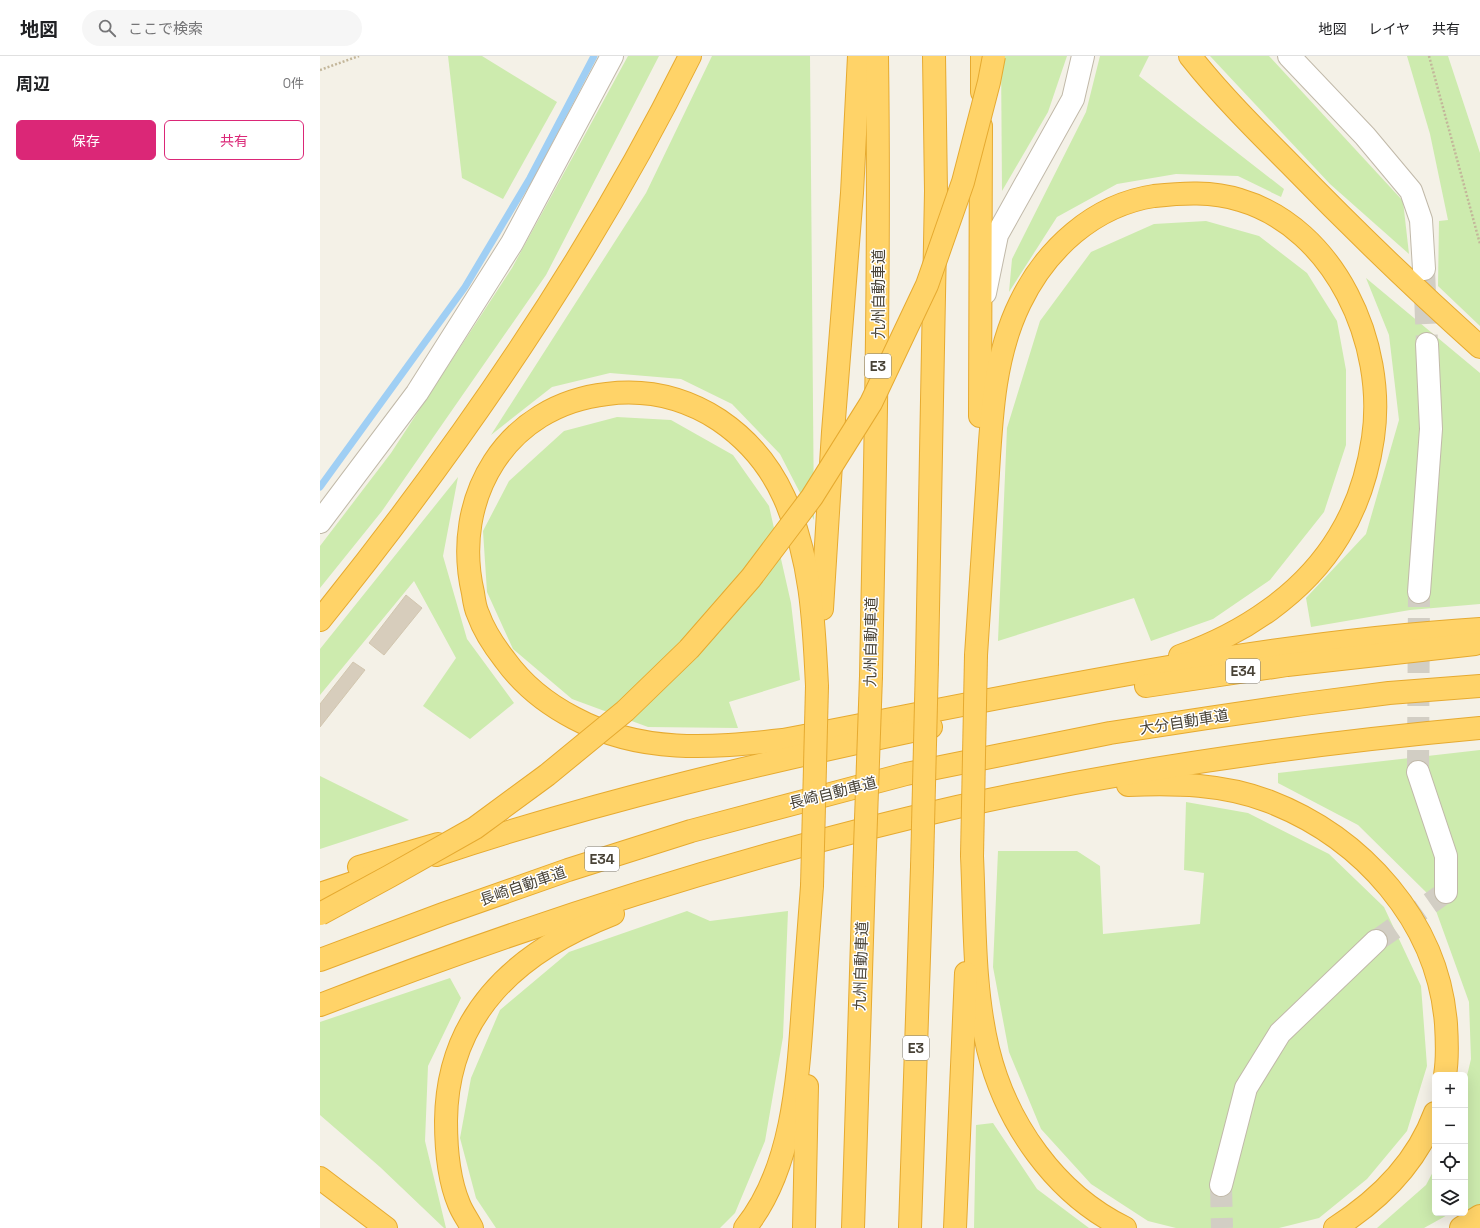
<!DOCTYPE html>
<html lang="ja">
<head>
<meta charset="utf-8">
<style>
  :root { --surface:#fff; --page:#f6f6f6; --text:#202124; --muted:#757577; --line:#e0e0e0; --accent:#db2777 }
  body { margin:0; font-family:"Space Grotesk","Noto Sans JP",sans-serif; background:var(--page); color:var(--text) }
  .controls { position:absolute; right:12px; bottom:12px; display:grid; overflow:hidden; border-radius:6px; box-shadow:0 4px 16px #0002 }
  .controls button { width:36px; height:36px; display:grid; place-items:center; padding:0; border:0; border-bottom:1px solid var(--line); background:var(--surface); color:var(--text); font:20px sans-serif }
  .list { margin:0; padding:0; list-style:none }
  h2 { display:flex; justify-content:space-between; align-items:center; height:52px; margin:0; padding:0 16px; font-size:17px }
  h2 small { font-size:13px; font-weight:400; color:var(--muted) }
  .actions { display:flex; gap:8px; padding:12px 16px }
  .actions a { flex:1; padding:9px 0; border:1px solid var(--accent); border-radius:6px; text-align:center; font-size:14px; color:var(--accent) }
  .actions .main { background:var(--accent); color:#fff }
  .icon { flex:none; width:22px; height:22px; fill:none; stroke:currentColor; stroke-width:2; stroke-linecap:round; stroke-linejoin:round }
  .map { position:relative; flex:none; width:1160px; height:1172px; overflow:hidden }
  header { display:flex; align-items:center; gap:24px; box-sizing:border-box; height:56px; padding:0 20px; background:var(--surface); border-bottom:1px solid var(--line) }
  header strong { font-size:19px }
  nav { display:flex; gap:22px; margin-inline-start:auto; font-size:14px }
  .search { width:280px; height:36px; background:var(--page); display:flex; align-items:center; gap:10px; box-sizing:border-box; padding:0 14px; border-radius:22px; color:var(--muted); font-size:15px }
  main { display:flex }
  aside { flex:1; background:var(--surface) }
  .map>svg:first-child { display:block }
</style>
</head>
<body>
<header>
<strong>地図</strong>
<div class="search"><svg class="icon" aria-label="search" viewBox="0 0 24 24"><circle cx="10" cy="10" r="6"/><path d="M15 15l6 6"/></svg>ここで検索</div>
<nav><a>地図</a><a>レイヤ</a><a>共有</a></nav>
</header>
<main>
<aside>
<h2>周辺<small>0件</small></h2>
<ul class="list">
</ul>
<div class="actions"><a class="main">保存</a><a>共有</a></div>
</aside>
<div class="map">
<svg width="1160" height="1172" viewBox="0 0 1160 1172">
  <rect width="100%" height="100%" fill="#f4f1e7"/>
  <g fill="#cdebae">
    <path d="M128,0H162L237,46L183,143L142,122Z"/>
    <path d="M308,0H339L226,219L62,455L0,532V490L71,397L192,212Z"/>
    <path d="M392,0H490L494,464L460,398L412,348L361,323L290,317L232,331L171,379L326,137Z"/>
    <path d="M681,0H747L728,56L682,135Z"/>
    <path d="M780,0H829L819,20L964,133L961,141L918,120L856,118L797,128L737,161L689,236L692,203L766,56Z"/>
    <path d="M890,0H949L1083,145L1089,198L1010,128Z"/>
    <path d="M1087,0H1128L1160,97V270L1118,230L1119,165L1128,164L1110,78Z"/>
    <path d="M886,165L939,180L987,217L1017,265L1026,314V389L1004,456L950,524L893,563L831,585L814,542L678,585L687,372L720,265L771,196L834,168Z"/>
    <path d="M1046,222L1160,317V548L1090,554L991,571L986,542L1046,478L1079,364L1069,279Z"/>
    <path d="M297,361L351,364L413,399L449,450L471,547L480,624L409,646L418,672L328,671L252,643L193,593L167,536L163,475L189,425L244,375Z"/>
    <path d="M138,421L123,500L147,583L194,647L150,683L103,650L136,602L94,525L0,639V593Z"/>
    <path d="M1160,694V1172H1141V1157H1145V1028L1151,1003L1149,946L1111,841L1038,769L958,727V717Z"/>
    <path d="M0,720L89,764L0,793Z"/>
    <path d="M866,746L928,757L1009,798L1064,851L1101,930L1107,1010L1087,1075L1047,1123L999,1162L959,1172H856L828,1165L771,1128L721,1073L689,996L673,911L678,795H757L780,810L783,878L880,868L884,817L864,814Z"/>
    <path d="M367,855L390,865L468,855L463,981L445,1085L415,1157L400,1172H176L156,1142L140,1082L151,1022L180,954L249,896Z"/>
    <path d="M130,922L141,942L108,1010L105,1085L126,1172H124L60,1111L0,1059V966Z"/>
    <path d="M673,1067L717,1133L769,1172H654L656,1069Z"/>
    <path d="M1115,1112V1157H1131L1104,1172H1057L1106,1129Z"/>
  </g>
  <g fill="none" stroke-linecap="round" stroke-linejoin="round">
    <path stroke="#a0cff4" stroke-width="7" d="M0,431L145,231L210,122L274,0"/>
  </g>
  <g fill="#d7cdbc" stroke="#d2c6af">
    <path d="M86,539L102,552L64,599L49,587Z"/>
    <path d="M33,606L45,614L0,671V648Z"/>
  </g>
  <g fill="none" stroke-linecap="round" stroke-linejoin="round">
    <g stroke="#d2cec4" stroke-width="22" stroke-dasharray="22 11" stroke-linecap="butt">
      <path d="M1104,213L1107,288"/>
      <path d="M1098,716L1099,536"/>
      <path d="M1056,885L1126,836"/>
      <path d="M901,1129L902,1172"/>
    </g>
    <defs>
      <g id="minor">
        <path d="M969,0L1045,80L1091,135L1101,164L1104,213"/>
        <path d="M665,237L677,179L753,43L763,0"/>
        <path d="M0,466L97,337L192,187L292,0"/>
        <path d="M1099,536L1111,373L1107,288"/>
        <path d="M1098,716L1126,800V836"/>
        <path d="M901,1129L926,1032L960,977L1056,885"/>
      </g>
      <g id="highway">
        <path d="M870,0C900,38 935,73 969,107C1031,171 1094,232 1160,291"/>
        <path d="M662,36V0"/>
        <path d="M660,360L661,70"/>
        <path d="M502,553L513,376L532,137L539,0"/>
        <path d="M0,564C141,389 270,202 370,0"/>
        <path d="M656,599C660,544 663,488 667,433C671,371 672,304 700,247C726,193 774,149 834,140C862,137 892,135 920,144C1015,172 1067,288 1053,382C1048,416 1037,451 1019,480C984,538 923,578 860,600"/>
        <path d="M607,606L616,135L614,0"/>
        <path d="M551,620C555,413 560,207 557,0"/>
        <path d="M497,630C494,565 491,501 464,441C450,410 427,383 399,364C365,342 327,333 287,338C186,349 131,442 153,537C154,544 155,552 158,558C164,575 174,590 185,604C203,629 227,648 254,662C321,698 390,692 463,684C694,640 925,588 1160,573"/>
        <path d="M826,630L967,609L1155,588"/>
        <path d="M808,729C856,727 903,728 948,745C1042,781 1118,865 1126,968C1127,984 1128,1002 1125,1019"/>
        <path d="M116,799C278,745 445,706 611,671"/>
        <path d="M652,800C655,864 653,930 668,993C686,1067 735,1138 805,1172"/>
        <path d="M39,811L118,788"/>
        <path d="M0,838L63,817"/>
        <path d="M0,904L123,858L248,814L371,775L586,718L790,677L888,662L984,648L1069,637L1160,630"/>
        <path d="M0,949C207,869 420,800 637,751C809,713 984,688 1160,672"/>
        <path d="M0,1122L66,1172"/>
        <path d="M152,1172C148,1164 142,1156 139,1148C128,1122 126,1092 126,1065C127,957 198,895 293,858"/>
        <path d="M425,1172C473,1113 478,1022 483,949C486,909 489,870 492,830"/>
        <path d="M484,1172L487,1030"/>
        <path d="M533,1172L544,820"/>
        <path d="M590,1172L602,811"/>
        <path d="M635,1172L646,917"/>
        <path d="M1015,1172C1059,1144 1097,1106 1115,1057"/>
        <path d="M1141,1172L1160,1160"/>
      </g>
    </defs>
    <use href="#minor" stroke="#c1b9a9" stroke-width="24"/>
    <use href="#highway" stroke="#e6aa30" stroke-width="24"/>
    <g stroke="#c3b69a" stroke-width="2.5" stroke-dasharray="2 2" stroke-linecap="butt">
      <path d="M1109,0L1160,188"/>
      <path d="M0,14L39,0"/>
    </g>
    <use href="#minor" stroke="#fff" stroke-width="22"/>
    <use href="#highway" stroke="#ffd368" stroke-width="22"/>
    <defs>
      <g id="highway-bridge">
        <path d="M652,800L656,599"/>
        <path d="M602,811L607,606"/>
        <path d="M544,820L551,620"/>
        <path d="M492,830L497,630"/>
        <path d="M0,858L70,820L155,772L227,719L305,655L369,593L431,522L492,441L551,347L607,229L643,126L669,26L674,0"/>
      </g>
    </defs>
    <use href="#highway-bridge" stroke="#e6aa30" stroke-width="24" stroke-linecap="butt"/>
    <use href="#highway-bridge" stroke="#ffd368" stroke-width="22"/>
  </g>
  <g text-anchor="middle" stroke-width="3" stroke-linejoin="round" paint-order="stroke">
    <g fill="#fff" stroke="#7f7b72" stroke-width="1">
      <rect x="545" y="298" width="26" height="24" rx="3"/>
      <rect x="906" y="603" width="34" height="24" rx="3"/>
      <rect x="265" y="791" width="34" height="24" rx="3"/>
      <rect x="583" y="980" width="26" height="24" rx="3"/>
    </g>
    <g font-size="14" font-weight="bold" fill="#484236">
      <text x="558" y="315">E3</text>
      <text x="923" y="620">E34</text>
      <text x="282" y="808">E34</text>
      <text x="596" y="997">E3</text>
    </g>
    <g font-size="15" fill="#484236" stroke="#fff">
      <text transform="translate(559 238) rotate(-90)" y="5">九州自動車道</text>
      <text transform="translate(551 586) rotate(-89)" y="5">九州自動車道</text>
      <text transform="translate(864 666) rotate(-9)" y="5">大分自動車道</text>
      <text transform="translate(513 737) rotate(-14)" y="5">長崎自動車道</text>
      <text transform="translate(203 830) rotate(-19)" y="5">長崎自動車道</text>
      <text transform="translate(541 910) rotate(-88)" y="5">九州自動車道</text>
    </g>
  </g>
</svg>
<div class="controls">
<button>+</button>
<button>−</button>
<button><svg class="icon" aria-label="locate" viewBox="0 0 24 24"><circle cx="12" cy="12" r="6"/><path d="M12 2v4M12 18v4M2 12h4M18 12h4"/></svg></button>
<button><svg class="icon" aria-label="layers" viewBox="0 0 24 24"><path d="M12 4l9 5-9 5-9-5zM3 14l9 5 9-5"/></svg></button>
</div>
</div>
</main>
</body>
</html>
